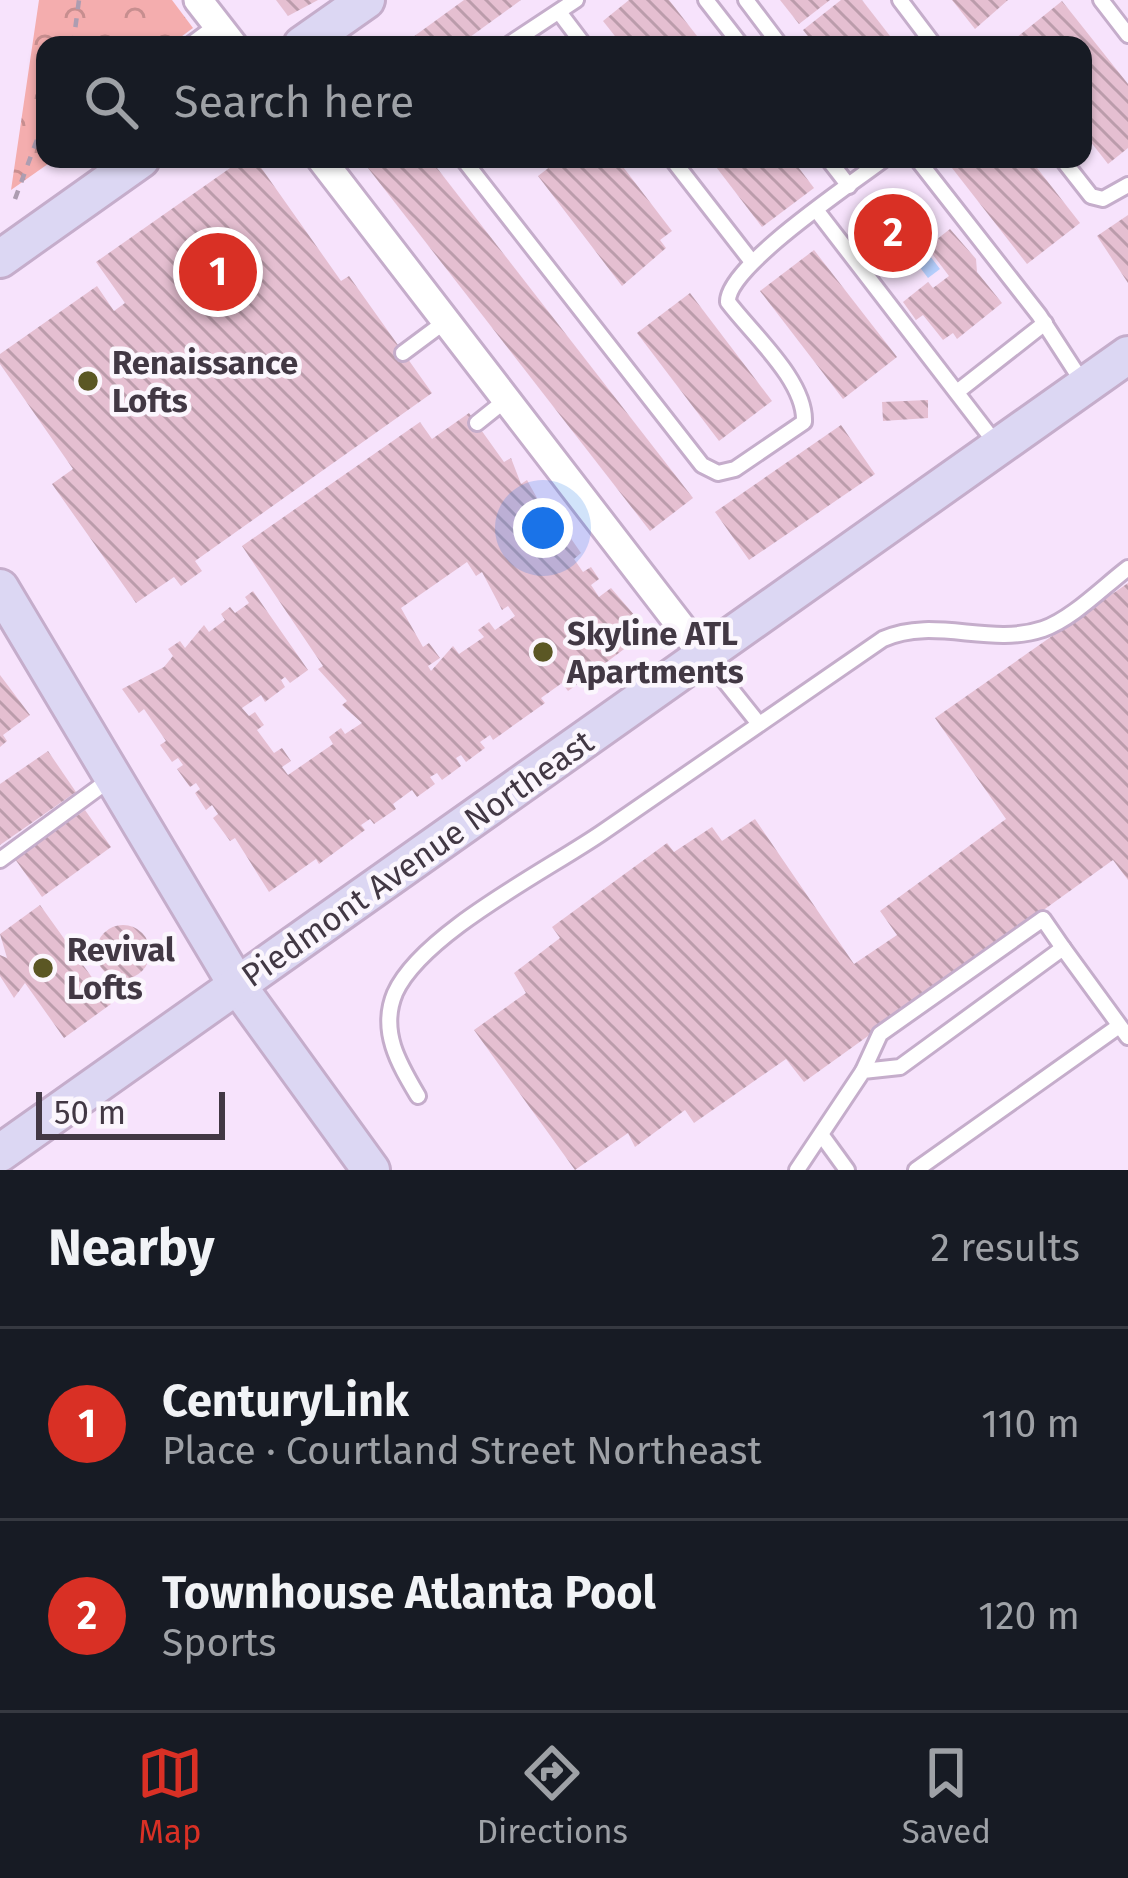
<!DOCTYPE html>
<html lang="en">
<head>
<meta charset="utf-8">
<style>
  :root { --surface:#171b24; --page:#20242c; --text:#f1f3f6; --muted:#9ea1a6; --line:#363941; --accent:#d93025 }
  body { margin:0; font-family:"Fira Sans",sans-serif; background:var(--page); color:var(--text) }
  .scale { position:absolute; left:36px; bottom:30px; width:189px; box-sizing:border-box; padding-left:12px; border:6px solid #423844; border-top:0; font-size:33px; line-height:42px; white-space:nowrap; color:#423844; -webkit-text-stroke:9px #fbf6fd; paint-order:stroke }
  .you { position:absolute; left:543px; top:528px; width:42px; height:42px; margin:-30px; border:9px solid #fff; border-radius:50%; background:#1a73e8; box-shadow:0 0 0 18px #1a73e833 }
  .badge { display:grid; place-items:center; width:78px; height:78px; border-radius:50%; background:var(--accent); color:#fff; font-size:39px; font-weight:700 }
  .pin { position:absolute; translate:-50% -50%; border:6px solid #fff; box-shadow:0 3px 12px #0006 }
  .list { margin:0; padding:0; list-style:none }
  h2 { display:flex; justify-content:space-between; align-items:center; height:156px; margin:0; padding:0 48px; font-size:51px }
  h2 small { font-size:39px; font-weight:400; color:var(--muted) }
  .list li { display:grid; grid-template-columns:78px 1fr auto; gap:36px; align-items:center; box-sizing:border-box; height:192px; padding:0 48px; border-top:3px solid var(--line) }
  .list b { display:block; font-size:45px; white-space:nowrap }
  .list p { margin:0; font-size:39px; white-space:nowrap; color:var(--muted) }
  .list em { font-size:39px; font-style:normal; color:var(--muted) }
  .icon { flex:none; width:66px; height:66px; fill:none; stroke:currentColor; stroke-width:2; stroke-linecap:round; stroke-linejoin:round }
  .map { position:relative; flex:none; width:1128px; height:1170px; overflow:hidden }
  .search { position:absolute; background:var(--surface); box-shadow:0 3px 9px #0004; left:36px; right:36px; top:36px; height:132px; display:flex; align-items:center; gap:30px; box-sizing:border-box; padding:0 42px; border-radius:24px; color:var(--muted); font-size:45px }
  .sheet { height:540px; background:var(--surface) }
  nav { display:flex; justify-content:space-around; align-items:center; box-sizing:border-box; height:168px; border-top:3px solid var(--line); background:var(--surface); font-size:33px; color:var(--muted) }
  nav a { display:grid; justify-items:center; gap:6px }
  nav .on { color:var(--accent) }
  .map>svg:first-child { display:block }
</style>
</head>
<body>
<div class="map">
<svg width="1128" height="1170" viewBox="0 0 1128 1170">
  <defs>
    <pattern id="park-crowns" width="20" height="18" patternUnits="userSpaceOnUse" patternTransform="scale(3)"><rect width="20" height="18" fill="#f4adae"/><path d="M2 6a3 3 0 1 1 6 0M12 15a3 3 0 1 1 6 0" fill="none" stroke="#c78e8f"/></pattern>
    <pattern id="water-ripples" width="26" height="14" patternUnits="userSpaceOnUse" patternTransform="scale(3)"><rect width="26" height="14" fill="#b6d0fe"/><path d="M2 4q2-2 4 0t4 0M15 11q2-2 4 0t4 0" fill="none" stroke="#9eb3db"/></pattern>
    <pattern id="building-back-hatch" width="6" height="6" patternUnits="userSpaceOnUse" patternTransform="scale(3)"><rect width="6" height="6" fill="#e5bfd1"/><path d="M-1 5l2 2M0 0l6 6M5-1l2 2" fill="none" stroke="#bb9cab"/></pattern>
  </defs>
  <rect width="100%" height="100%" fill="#f7e3fc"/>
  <path fill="url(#park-crowns)" d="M39,0H172L193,28L170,45H45V159H55L11,190Z"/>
  <path fill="url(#water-ripples)" d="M880,192L888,202L894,199L914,205L911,231L940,269L928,278L899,240L888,243L874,236L875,211L867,201Z"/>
  <g fill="url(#building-back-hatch)" fill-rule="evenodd">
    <path d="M276,0H318L288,16Z"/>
    <path d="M464,0H521L459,45H402Z"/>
    <path d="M629,0H669L704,45H622L603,21Z"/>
    <path d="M780,0H830L799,24Z"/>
    <path d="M841,0H862L897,45H815L803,30Z"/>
    <path d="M952,0H1008L975,29Z"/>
    <path d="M1062,1L1128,84V148L1108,164L1083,132V45L1011,42Z"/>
    <path d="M243,159H255L341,281L349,276L432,393L195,561L202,571L181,586L174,577L136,603L52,484L73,469L0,364V354L97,286L114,311L125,303L96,262Z"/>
    <path d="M361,159H430L693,498L650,531Z"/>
    <path d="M560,159H617L672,231L660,240L666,248L622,286L538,176Z"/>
    <path d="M710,159H792L814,188L762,227Z"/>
    <path d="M945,159H1030L1080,223L1027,264Z"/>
    <path d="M1128,215V283L1097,236Z"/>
    <path d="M950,229L976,259L977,272L1002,303L957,339L953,333L943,340L923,315L916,320L903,302L928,282L933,288L949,276L927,247Z"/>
    <path d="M814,250L897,357L843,399L760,291Z"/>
    <path d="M690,293L772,401L719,441L637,333Z"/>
    <path d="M928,400V418L883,421L882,402Z"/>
    <path d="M469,413L504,462L511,458L521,484L527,480L556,532L563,527L581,553L574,559L583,572L591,567L599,579L591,585L599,597L611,588L648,631L591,674L587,668L582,671L586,678L568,691L562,683L541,698L545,703L493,740L490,735L480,742L485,748L466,762L461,755L456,758L461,766L442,780L437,773L430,777L435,784L417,797L412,790L393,804L396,809L374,824L370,819L361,825L365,830L319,864L316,859L269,892L235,838L230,841L213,818L218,814L212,805L206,810L195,793L200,789L196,783L190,787L177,769L183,765L178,758L172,762L160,745L166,741L144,709L139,713L122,689L164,667L173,656L168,649L180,641L185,648L204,625L209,632L225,620L221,614L230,607L235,613L249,603L245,597L253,591L308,670L290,683L285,677L281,680L285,687L265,702L261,695L242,708L249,716L255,712L264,725L257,730L274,753L282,748L291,761L282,767L288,775L333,744L329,737L341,728L345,734L362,723L342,705L347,701L318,669L323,666L242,546L420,422L432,439ZM467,562L476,576L482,572L502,610L508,606L515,616L495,630L489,622L478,630L484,637L459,654L453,646L431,671L428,666L440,658L429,643L423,647L401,608Z"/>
    <path d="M841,425L875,474L749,560L715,512Z"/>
    <path d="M1128,583V880L1113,860L804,1082L786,1059L694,1123L685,1110L635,1147L628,1133L575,1170L474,1030L526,993L514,973L560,938L552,927L667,843L674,852L712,827L722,841L755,819L854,964L897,935L880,911L1006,819L935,718Z"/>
    <path d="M0,675L30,715L3,735L7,741L0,747Z"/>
    <path d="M48,751L76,792L0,845V784Z"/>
    <path d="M85,810L111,847L42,897L15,859Z"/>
    <path d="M40,905L111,1004L64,1038L25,983L14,998L0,976V955L7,958L0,934Z"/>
    <circle cx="123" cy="952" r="27"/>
  </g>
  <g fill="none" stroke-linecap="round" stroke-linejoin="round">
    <defs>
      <g id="service">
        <path d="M706,0L741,45"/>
        <path d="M746,0L780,45"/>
        <path d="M900,0L934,45"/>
        <path d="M1101,0L1128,35"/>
        <path d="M559,12L584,45"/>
        <path d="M190,45L217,25"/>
        <path d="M508,45L576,0"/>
        <path d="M463,159L702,465L718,473L735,469L804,422C806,381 752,334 728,302C726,267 853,183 884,159"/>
        <path d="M672,159L752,262"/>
        <path d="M828,159L849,186"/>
        <path d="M917,159L1039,315L1085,386"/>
        <path d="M1062,159L1091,196L1103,199L1128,185"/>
        <path d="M817,211L997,445"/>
        <path d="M403,353L446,321"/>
        <path d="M957,392L1045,323"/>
        <path d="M477,423L507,399"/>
        <path d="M707,659L759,724"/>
        <path d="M0,860L109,780"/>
        <path d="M863,1071L880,1034L1043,919L1063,948"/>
        <path d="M418,1096C399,1064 379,1031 395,993C422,933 548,870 603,832C697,768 790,703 883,639C935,616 989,647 1043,629C1072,619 1103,587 1128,568"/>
        <path d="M823,1137L847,1170"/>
        <path d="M797,1170L863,1071L900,1067L1063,948L1128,1037"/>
        <path d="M916,1170L1119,1026"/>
      </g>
      <g id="minor">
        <path d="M198,0L233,45"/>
        <path d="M321,159L703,655"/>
      </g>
      <g id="secondary">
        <path d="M302,45L366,0"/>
        <path d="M0,259L141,159"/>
        <path d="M0,588L237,985L371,1170"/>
        <path d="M0,1153L1128,355"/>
      </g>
    </defs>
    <use href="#service" stroke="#c5adcb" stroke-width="20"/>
    <use href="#minor" stroke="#c5adcb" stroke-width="33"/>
    <use href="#secondary" stroke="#c5adcb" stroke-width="42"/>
    <g stroke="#ad9db1" stroke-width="4.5" stroke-dasharray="9 9" stroke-linecap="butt">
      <path d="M73,45L79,0"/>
      <path d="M15,199L45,118"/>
    </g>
    <use href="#service" stroke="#fff" stroke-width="14"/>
    <use href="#minor" stroke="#fff" stroke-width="27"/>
    <use href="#secondary" stroke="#dcd7f3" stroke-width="36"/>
  </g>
  <g fill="#5b5724" stroke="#fbf6fd" stroke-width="4.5">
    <circle cx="88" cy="381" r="12"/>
    <circle cx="543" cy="652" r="12"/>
    <circle cx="43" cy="968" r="12"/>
  </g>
  <g text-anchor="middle" stroke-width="9" stroke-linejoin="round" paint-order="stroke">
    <g font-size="33" font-weight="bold" fill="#423844" stroke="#fbf6fd" text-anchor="start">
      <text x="112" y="374">Renaissance<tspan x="112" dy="38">Lofts</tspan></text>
      <text x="567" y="645">Skyline ATL<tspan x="567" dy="38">Apartments</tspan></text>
      <text x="67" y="961">Revival<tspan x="67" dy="38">Lofts</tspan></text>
    </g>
    <g font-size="33" fill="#423844" stroke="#fbf6fd">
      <text transform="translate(417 858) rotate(-35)" y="12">Piedmont Avenue Northeast</text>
    </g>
  </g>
</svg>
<div class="scale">50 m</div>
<div class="you"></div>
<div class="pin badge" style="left:218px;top:272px">1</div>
<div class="pin badge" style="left:893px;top:233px">2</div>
<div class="search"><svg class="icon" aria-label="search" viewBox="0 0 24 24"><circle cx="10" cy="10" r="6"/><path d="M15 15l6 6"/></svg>Search here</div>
</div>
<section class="sheet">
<h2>Nearby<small>2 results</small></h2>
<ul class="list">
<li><span class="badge">1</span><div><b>CenturyLink</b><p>Place · Courtland Street Northeast</p></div><em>110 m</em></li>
<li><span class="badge">2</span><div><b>Townhouse Atlanta Pool</b><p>Sports</p></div><em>120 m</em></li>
</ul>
</section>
<nav>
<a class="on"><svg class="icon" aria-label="map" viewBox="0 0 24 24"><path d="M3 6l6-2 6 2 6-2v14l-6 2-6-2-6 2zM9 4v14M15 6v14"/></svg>Map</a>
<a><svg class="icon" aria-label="directions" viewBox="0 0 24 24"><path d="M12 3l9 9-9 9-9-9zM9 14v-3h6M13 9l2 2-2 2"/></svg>Directions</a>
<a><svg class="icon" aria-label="saved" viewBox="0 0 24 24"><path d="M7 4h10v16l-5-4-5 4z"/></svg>Saved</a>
</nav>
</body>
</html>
